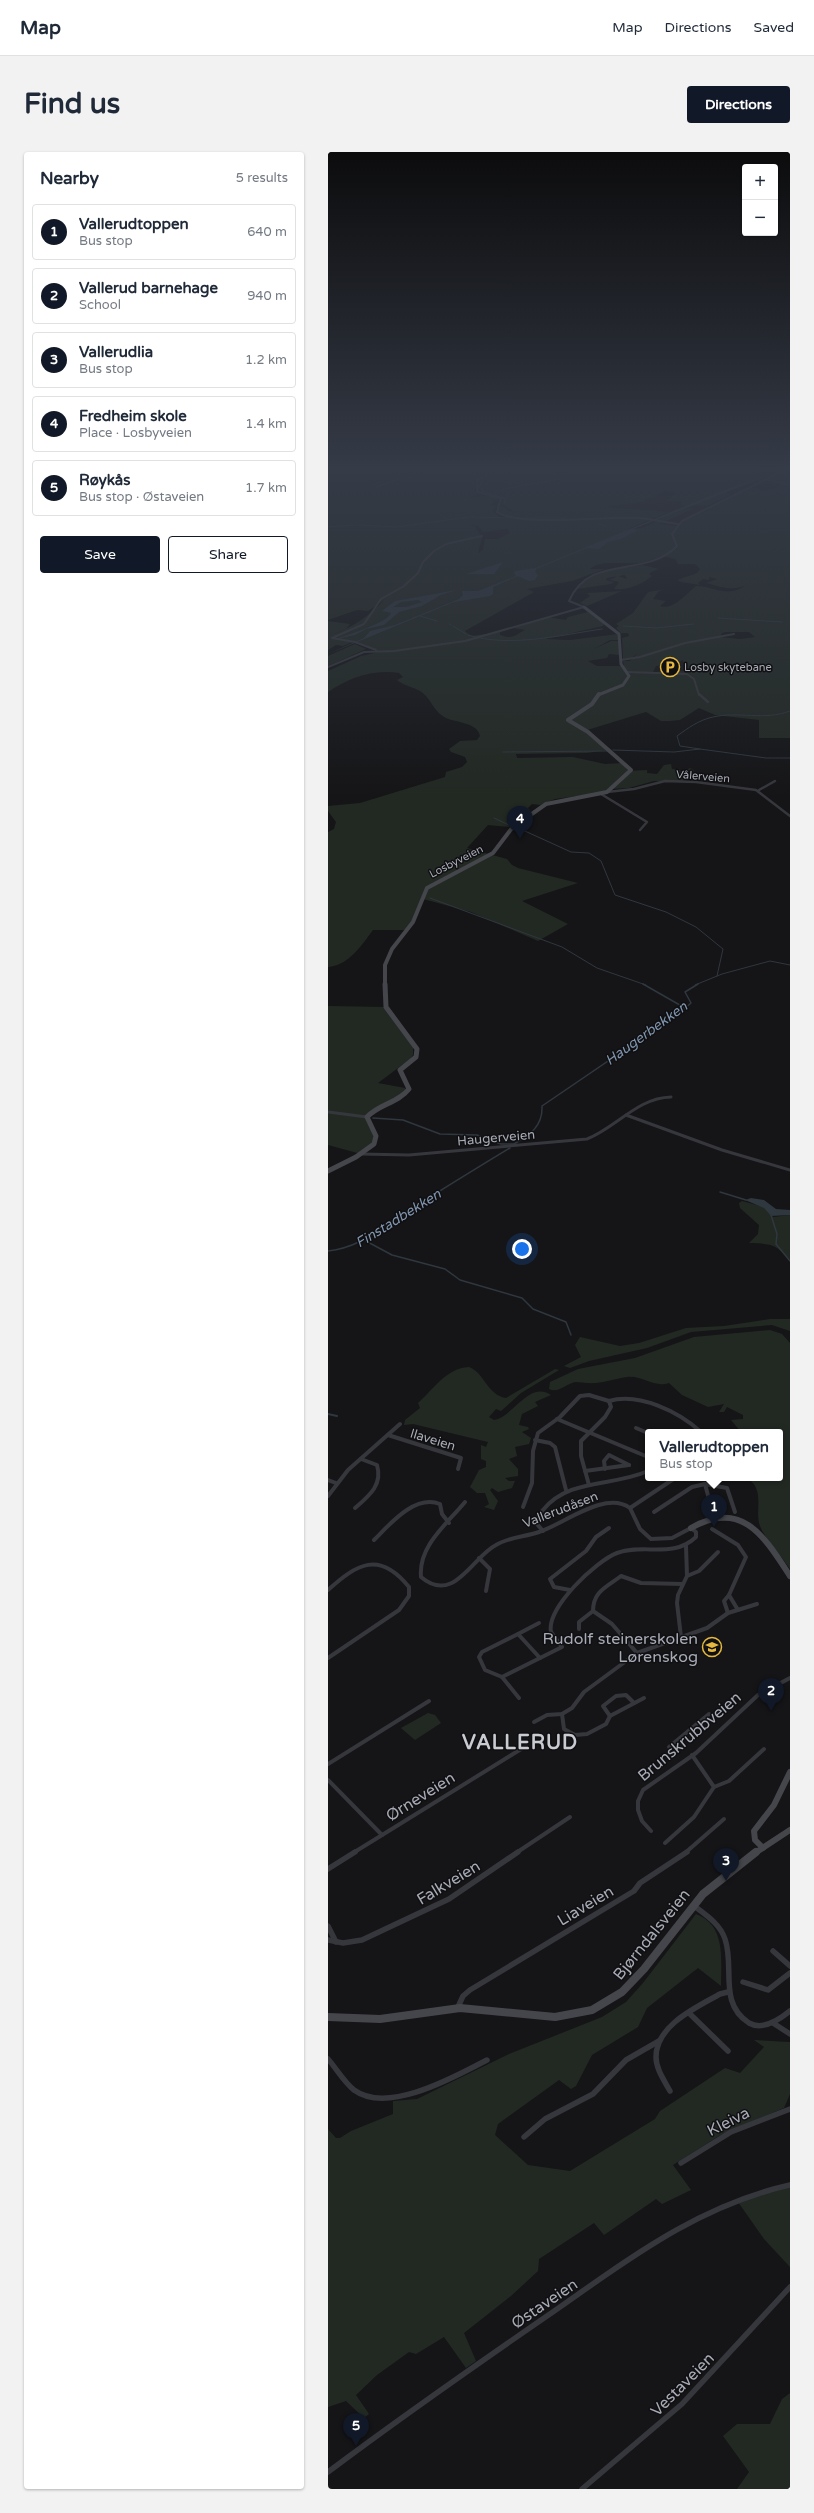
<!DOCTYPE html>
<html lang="en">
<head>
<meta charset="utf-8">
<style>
  :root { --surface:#fff; --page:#f2f2f3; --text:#1f2937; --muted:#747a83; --line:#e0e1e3; --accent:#111827 }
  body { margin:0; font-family:"Varela Round",sans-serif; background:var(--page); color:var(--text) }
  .controls { position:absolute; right:12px; top:12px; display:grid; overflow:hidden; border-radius:4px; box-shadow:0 1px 3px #0004 }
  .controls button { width:36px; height:36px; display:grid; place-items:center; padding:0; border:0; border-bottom:1px solid var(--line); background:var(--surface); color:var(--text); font:20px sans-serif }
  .you { position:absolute; left:194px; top:1097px; width:14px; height:14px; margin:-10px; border:3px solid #fff; border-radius:50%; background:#1a73e8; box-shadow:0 0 0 6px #1a73e833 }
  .badge { display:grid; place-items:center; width:26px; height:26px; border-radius:50%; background:var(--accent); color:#fff; font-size:13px; font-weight:700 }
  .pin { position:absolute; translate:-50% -33px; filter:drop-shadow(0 1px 2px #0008) }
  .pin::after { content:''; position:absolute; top:21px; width:14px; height:12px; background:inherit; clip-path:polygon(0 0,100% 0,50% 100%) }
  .popup { position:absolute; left:317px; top:1277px; width:138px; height:52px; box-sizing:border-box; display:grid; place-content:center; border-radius:4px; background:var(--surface); filter:drop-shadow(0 1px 3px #0005); font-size:13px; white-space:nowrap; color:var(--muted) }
  .popup b { font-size:15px; color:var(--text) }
  .popup::after { content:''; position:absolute; left:50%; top:100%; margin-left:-8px; border:8px solid transparent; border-top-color:var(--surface) }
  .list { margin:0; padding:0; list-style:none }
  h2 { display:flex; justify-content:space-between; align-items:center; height:52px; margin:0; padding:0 16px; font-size:17px }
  h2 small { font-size:13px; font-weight:400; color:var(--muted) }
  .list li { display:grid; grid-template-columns:26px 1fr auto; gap:12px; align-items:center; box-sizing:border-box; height:56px; margin:0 8px 8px; padding:0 8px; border:1px solid var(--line); border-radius:4px }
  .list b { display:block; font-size:15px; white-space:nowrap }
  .list p { margin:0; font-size:13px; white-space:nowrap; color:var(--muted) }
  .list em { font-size:13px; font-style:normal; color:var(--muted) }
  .actions { display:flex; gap:8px; padding:12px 16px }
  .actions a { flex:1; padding:9px 0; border:1px solid var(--accent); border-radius:4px; text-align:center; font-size:14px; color:var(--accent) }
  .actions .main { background:var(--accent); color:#fff }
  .map { position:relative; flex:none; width:462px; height:2337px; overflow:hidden; border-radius:4px }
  header { display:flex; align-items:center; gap:24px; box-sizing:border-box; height:56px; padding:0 20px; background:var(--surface); border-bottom:1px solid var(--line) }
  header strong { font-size:19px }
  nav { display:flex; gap:22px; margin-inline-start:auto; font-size:14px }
  .intro { display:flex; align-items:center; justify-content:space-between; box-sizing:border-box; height:96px; padding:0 24px }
  h1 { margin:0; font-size:28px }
  .button { padding:10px 18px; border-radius:4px; background:var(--accent); color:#fff; font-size:14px; font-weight:700 }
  main { display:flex; gap:24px; padding:0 24px }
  aside { flex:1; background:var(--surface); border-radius:4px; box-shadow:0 1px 3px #0004 }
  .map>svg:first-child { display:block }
</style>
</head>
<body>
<header>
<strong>Map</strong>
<nav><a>Map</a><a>Directions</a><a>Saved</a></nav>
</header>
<div class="intro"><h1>Find us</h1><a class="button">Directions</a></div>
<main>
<aside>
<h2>Nearby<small>5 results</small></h2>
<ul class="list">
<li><span class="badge">1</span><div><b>Vallerudtoppen</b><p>Bus stop</p></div><em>640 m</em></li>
<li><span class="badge">2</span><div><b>Vallerud barnehage</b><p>School</p></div><em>940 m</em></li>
<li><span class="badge">3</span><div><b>Vallerudlia</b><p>Bus stop</p></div><em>1.2 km</em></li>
<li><span class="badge">4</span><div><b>Fredheim skole</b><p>Place · Losbyveien</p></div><em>1.4 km</em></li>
<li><span class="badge">5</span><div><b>Røykås</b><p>Bus stop · Østaveien</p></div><em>1.7 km</em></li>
</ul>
<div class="actions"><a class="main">Save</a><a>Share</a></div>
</aside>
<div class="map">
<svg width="462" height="2337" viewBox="0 0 462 2337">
  <rect width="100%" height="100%" fill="#151517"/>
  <g fill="#222923" fill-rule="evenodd">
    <path d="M0,318H161L159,322L147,329V340L150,343L138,346L164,344L170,346L172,350L165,347V351L162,353L169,354L164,359L172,365L170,366L242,367L197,366L173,362L171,359L176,354L180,359L192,360L185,359L174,352L175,347L173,345L150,340V328L164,321L165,318H442L433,319L447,320L358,354L353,353V349H338L349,341L336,339L330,342L331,344L317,347V349L313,350L277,355L341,360L302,376C324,381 342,351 365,357L331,372L350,374L365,363L370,365L367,363L384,357L380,356L424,335L435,338L449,336L452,332L440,328L462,318V586H431V568L387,563L371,556L352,568L342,569H333L318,560L256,579L279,598L259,601L188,602L189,606L245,605L277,612L295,611L300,619L319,618V621L329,622L336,613L343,612L344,617L352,618L353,621L362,616L366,618L354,629H326L301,636L283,637L272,641L227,647L212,653L204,652L200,656L203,659L181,675L160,673L139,696L179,707L184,713L190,716L250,731L194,749L240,772L210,789L143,760L95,747L80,778H45C33,794 21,813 0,815V680L6,677L8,670L0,659V654L32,651L117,625L118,620L134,615L139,610L137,605L123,600L121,597L132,589L149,588L152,584C149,570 129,571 118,566C107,561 104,550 97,543C89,535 77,535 69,528L75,525L71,521C44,517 21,526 0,540V519L33,504L51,500L27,489L15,494L8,493L0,498V469L22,472L18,477L6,482C26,475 42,463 56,448L40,459L29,458L0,468ZM142,373L150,374L155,380L179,377L182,381L170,387H157L155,398L150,401L154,386L147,374ZM334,404L347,407L350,412H367L372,417L369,421L349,428L353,430L372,433L370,431L375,427L381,428V425L389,427L378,431C394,435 401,439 417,434C397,446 387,434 368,434C359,441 345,459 332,454L338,449L325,447L331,439L338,437L320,440L305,461L288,472L291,474L288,476L293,481H300L301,484L294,486L295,507L301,508L310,501L302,509H295L296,514H269L260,509L279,506L281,502L291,503V489H283L266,497L282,488H291L290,482L242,488L217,487L275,474L276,472L260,460L240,465L238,468L219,465L185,476L197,478C188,482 186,488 172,483V480L143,484L137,479L206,440L199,437L244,429L277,417H262C273,407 296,413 311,411C319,410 326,407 334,404ZM398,480H421L427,485L412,487L392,485L394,481ZM355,508L358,519L325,520L328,514L347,512Z"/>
    <path d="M395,340L404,342L381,353L361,354Z"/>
    <path d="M315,413L331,417L323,420L321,422L324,424C315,432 299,439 286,437L291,430L281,428L290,424L299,427L297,423L279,426L278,428L286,430L283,432L249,437C264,419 292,415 315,413Z"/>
    <path d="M294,439L259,454L252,451L262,444L259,441Z"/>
    <path d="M27,492L38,497L0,514V504Z"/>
    <path d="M0,854L58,855L85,895V903L82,907L50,931L77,936L79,943L50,955L37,964L49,984L45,992L33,1002L0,993Z"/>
    <path d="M414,1049L436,1055L445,1065L462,1063V1108C447,1091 443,1092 421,1091L430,1082L431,1073L412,1056L411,1051Z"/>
    <path d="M442,1167H462V1179L444,1173L363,1180L319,1196L261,1209L242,1216L236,1214L253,1205L247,1193L252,1185L292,1194L311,1191L358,1176L396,1174Z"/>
    <path d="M442,1178L454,1182L462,1191V1417C453,1403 438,1389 432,1374C426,1358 438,1338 419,1326H452V1280H413L403,1268L415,1267V1263L399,1255L396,1260H391L396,1252L380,1255L354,1243L341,1231C326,1236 314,1223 299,1225C285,1227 273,1232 259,1231C254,1231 248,1229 244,1231C236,1234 229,1241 221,1237L222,1230L250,1217L307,1206L366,1185Z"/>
    <path d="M141,1215C156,1220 159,1243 178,1246L222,1220L227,1217L231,1218L193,1241L173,1259L168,1257L161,1265L166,1268C185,1265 201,1228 223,1243L207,1250L210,1254L194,1262L191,1273L200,1275L201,1277L194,1280L203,1286L201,1292L187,1295L189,1304L181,1307L190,1317V1324L177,1326L181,1329H187L184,1336L170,1340L164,1336L162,1338L170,1349L166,1358L156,1355L161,1352L157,1341H149L142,1335L151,1318L158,1315V1309L153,1307V1293L158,1295L160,1290L85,1272L76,1273L77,1268L92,1256L90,1251C105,1238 118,1216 141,1215Z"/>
    <path d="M100,1561L107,1563L113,1571L87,1588L73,1576Z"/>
    <path d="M368,1762C398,1773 393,1807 393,1834L370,1816L319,1856L310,1875L264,1903L248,1934L243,1937L231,1928L170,1972L167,1983L200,2013L242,2019L327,1967L332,1959L397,1916L412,1921L436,1895L426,1888L462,1890V1942L456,1956L391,1984L345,2013L363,2038L334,2052L328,2047L276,2083L266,2071L211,2107L210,2119L183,2144L136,2181L148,2209L138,2216L116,2185L88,2202L81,2200L49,2223L28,2243L41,2262L36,2266L18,2249L0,2255V1977L8,1986H12L23,1979L65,1962V1949L89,1947L181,1902L274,1865L298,1850L315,1831Z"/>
    <path d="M462,2035V2115L436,2087L410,2050Z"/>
    <path d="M462,2241V2337H409L421,2320L395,2284L409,2272H442L454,2247Z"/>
  </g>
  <g fill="#2f373f" fill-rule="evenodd">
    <path d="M454,318L308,376L305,377L310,378L293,387L280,390L271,397L259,396L208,417L207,420L210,423L207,428L201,429L190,424L165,435V442L162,444L126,450L0,502L36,486L42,479L67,473L131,447L135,443L134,439H150L188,424L186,420L188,419L208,416L396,338Z"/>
    <path d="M175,410L166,422H138Z"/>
    <path d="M129,438L113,443L94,454L71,460L56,473L38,477L27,483L8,487C19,483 61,470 63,461L54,459L67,449ZM90,448L94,450L78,455H65L73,450Z"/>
    <path d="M423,1046L436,1048L448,1057L462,1058V1063L443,1064L436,1056L417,1048Z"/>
  </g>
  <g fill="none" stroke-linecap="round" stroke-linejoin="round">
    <g stroke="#2f373f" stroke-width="1">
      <path d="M155,327L151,335L155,337L154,339L178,347L176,352"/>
      <path d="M440,328L462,333"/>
      <path d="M46,336L70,327L88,325L95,318"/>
      <path d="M168,343L167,340L171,338L237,326"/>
      <path d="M170,360L174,354"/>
      <path d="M198,366H238"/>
      <path d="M271,372L278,374"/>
      <path d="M30,373L68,375L141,365L187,366"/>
      <path d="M0,375L28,373"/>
      <path d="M295,378L297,379"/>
      <path d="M92,464L109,469"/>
      <path d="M390,466L454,470"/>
      <path d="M121,472L123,473"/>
      <path d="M125,474L138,482"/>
      <path d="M295,474L328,476L366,472"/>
      <path d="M140,483C182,496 232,483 274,477"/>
      <path d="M372,597L352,594L349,584C360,576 371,568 385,565C411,559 436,569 462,559"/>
      <path d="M285,598L346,600L372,597L438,606H462"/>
      <path d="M175,600L279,599"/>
      <path d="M166,666L183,674"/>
      <path d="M188,675L243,700L261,701L273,709L287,743L338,760L368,775L395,797L389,824"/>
      <path d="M102,746L234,795L269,816L318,833"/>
      <path d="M367,833L394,822L442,809L462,813"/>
    </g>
    <g stroke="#2f373f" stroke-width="1.5">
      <path d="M315,832L357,856"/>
      <path d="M45,966L75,968L112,982L149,983L173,992H186"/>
      <path d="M186,992C202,983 215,974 214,954L355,858L363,851L357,840L370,832"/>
      <path d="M392,1040L418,1048"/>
      <path d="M443,1063L449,1082L448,1092L462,1109"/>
      <path d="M36,1088L64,1103L117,1117L132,1128L194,1146L205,1157L238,1170L243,1183"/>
      <path d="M0,1099C34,1095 49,1077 78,1060C112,1039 147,1017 182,996"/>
    </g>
    <path stroke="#2f373f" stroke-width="2" d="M0,1262L9,1264"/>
    <g stroke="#36373c" stroke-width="2">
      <path d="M162,318V321L149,328V340L173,346L169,360C192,375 279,364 310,366C323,367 337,370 350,372"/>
      <path d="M256,455L241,449C262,401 317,427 349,394L344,382L354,369L457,318"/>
      <path d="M48,498L27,490L4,486L36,472L53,447L76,434L90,421L95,410L106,399L118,392L154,384"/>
      <path d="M293,508L312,505L357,491L406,482"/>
      <path d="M0,515L36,500L66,499L137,489L256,455"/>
      <path d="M299,520L359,522L366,527L371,543"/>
    </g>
    <g stroke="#36373c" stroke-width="2.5">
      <path d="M371,542L380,550"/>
      <path d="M431,638L447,629"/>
      <path d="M279,640L306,637L337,629L368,630L428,638L462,664"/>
      <path d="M273,642L319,670L312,678"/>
    </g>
    <g stroke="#36373c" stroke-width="3">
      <path d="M0,960L39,965"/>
      <path d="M298,963L394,998L462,1018"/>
      <path d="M33,1002L81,1003L259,987C289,975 309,946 343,945"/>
    </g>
    <g stroke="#36373c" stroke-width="4">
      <path d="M281,1249C311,1240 351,1260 373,1280"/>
      <path d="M229,1267L320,1305"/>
      <path d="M308,1276L320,1281"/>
      <path d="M60,1283L133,1306L130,1317"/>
      <path d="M207,1288L222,1291L227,1295L238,1338"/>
      <path d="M277,1317L276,1309L281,1303L301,1313"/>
      <path d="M257,1319L301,1313"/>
      <path d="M0,1328L8,1331"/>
      <path d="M377,1332L399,1336L407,1360"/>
      <path d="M261,1333L253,1304V1289L277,1265L283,1255L281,1249"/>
      <path d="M0,1344L20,1318L72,1272"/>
      <path d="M137,1350C119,1372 90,1394 93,1425C126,1453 144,1405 168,1393C181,1385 197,1385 211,1380C236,1372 277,1338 302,1356L312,1377L323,1387L344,1386L363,1376L368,1380V1385C345,1407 316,1391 289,1401C268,1409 218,1456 223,1480L234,1495L212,1506"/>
      <path d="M195,1355L204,1331L205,1299L210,1281L232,1265L252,1244L261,1243L281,1249"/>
      <path d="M27,1356C41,1344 55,1333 49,1313L33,1307"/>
      <path d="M302,1356L347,1326"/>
      <path d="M326,1360L364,1335L377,1332L386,1366"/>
      <path d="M384,1377L410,1393L418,1405L401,1443L410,1458"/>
      <path d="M215,1379L208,1371C208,1365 212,1362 215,1358C241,1326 284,1335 320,1319"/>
      <path d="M46,1388C62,1372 87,1342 112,1352L114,1362L121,1371"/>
      <path d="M151,1406L162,1417L158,1439"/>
      <path d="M359,1424L371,1419L390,1400"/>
      <path d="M0,1438C29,1412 51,1398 81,1435V1444L71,1458L0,1506"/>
      <path d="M242,1438L226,1435L222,1427L258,1399L268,1385L281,1376"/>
      <path d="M265,1459C265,1439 279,1435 293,1424L313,1431L355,1432"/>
      <path d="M400,1461L396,1449L401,1443"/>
      <path d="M251,1477V1470L265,1459L284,1472L309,1501"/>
      <path d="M190,1482L212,1506L174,1525L157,1518L151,1505L154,1500Z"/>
      <path d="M190,1482L211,1471"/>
      <path d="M353,1485L349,1451L350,1443L359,1424L358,1394"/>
      <path d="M174,1525L191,1546"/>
      <path d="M234,1562L236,1577L247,1583L259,1582L278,1572L282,1564L316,1546"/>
      <path d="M282,1564L275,1554L288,1544L298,1543L306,1551"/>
      <path d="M206,1570L219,1563L234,1562L244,1556L256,1540L309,1501L379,1476L400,1461L429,1452"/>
      <path d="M341,1595L381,1562"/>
      <path d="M0,1612L101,1549"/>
      <path d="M0,1628L54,1683"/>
      <path d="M386,1635L401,1629L436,1597"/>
      <path d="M323,1679L314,1669L310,1658V1649L315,1638L368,1601L430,1543L462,1526"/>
      <path d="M337,1691L366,1665L386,1635L364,1603"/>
      <path d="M25,1701L198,1594"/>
      <path d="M188,1701L242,1665"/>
      <path d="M357,1701L396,1667"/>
    </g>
    <g stroke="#36373c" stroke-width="5.5">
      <path d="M0,1717L27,1700"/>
      <path d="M366,1754C378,1763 392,1772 397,1787C407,1816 390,1851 421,1871C435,1879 451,1868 462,1859"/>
      <path d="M0,1774L8,1790"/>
      <path d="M0,1788L15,1791L34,1788L121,1747L190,1700"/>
      <path d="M445,1799L462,1814"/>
      <path d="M415,1830L440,1838L462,1821"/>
      <path d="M130,1855L135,1844L142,1838L306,1739L312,1731L359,1700"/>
      <path d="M361,1861L400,1899"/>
      <path d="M445,1871L462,1882"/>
      <path d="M0,1907C8,1916 16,1930 26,1938C60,1963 128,1924 159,1908"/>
      <path d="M342,1939C336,1928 328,1917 328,1905C328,1873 369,1855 392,1842L400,1840"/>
      <path d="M196,1985L217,1967L265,1942L298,1908L331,1889"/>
      <path d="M353,2011L403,1980L462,1957"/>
      <path d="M0,2320C72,2266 145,2215 219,2164C297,2110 368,2054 462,2033"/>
      <path d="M254,2337L354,2252L462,2135"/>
    </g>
    <path stroke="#45464b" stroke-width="3" d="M256,455L291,482L293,512L301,524L295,533L270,543"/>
    <path stroke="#45464b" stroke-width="4" d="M57,833V813L64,797L85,770L99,736L165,701L184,676L218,652L279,640L303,618L260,580L240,568L264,552L271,542"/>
    <path stroke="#45464b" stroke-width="5" d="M0,1019L28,1005L46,992L48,984L39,965C51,952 70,951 81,937L72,918L88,905L89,897L58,855L57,832"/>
    <g stroke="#45464b" stroke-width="6">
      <path d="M363,1376C414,1347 436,1384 462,1424"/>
      <path d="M435,1696L427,1688L426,1679L446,1653L462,1620"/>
      <path d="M427,1701L462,1678"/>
    </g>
    <path stroke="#45464b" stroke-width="8" d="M0,1865L52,1867L132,1856L227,1865L264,1858L294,1840L316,1817L375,1742L428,1700"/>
  </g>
  <linearGradient id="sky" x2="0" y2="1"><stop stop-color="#0c0c0d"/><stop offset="0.49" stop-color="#353b47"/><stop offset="1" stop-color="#353b47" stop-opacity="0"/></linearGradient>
  <rect width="462" height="645" fill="url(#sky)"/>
  <defs>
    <symbol id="parking-ring" viewBox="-11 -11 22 22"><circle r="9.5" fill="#101012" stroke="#e6b93e" stroke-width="1.5"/><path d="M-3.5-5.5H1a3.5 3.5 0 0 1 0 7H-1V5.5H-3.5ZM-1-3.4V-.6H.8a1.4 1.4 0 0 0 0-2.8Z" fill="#e6b93e"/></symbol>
    <symbol id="school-ring" viewBox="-11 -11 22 22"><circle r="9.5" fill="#101012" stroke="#e6b93e" stroke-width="1.5"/><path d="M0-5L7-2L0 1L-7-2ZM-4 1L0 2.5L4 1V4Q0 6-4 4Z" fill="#e6b93e"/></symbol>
  </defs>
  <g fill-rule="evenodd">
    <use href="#parking-ring" x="331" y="504" width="22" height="22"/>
    <use href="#school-ring" x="373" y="1484" width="22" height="22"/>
  </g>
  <g text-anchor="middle" stroke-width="3" stroke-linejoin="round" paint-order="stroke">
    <g font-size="11" fill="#a8abb6" stroke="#101012" text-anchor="start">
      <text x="356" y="519">Losby skytebane</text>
    </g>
    <g font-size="11" fill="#a8abb6" stroke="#101012">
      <text transform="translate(375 624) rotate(5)" y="4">Vålerveien</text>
      <text transform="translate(128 709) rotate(-27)" y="4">Losbyveien</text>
    </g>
    <g font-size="13" fill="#a8abb6" stroke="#101012">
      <text transform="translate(168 985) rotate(-5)" y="5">Haugerveien</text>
      <text transform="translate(105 1287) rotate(17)" y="5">Ilaveien</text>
      <text transform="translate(232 1357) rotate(-21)" y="5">Vallerudåsen</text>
    </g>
    <g font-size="14" font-style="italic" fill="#8196af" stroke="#101012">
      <text transform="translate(318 881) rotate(-36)" y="5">Haugerbekken</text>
      <text transform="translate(70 1066) rotate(-32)" y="5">Finstadbekken</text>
    </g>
    <g font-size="16" fill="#a8abb6" stroke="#101012" text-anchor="end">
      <text x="370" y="1492">Rudolf steinerskolen<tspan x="370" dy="18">Lørenskog</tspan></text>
    </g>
    <g font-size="16" fill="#a8abb6" stroke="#101012">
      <text transform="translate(361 1584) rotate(-40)" y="6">Brunskrubbveien</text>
      <text transform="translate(92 1644) rotate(-32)" y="6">Ørneveien</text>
      <text transform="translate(120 1730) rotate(-31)" y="6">Falkveien</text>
      <text transform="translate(257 1753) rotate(-31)" y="6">Liaveien</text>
      <text transform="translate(323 1782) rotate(-51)" y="6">Bjørndalsveien</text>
      <text transform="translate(400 1969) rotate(-27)" y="6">Kleiva</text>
      <text transform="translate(216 2151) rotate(-34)" y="6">Østaveien</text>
      <text transform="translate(354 2232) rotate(-45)" y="6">Vestaveien</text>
    </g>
    <g font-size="20" font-weight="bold" letter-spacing="1" fill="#c9cbd2" stroke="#101012">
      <text x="192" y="1597">VALLERUD</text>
    </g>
  </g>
</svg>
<div class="controls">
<button>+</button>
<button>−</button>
</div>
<div class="you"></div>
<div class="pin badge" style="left:386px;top:1375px">1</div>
<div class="popup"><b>Vallerudtoppen</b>Bus stop</div>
<div class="pin badge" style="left:443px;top:1559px">2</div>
<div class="pin badge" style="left:398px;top:1729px">3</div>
<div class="pin badge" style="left:192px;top:687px">4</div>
<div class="pin badge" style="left:28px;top:2294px">5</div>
</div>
</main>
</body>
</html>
